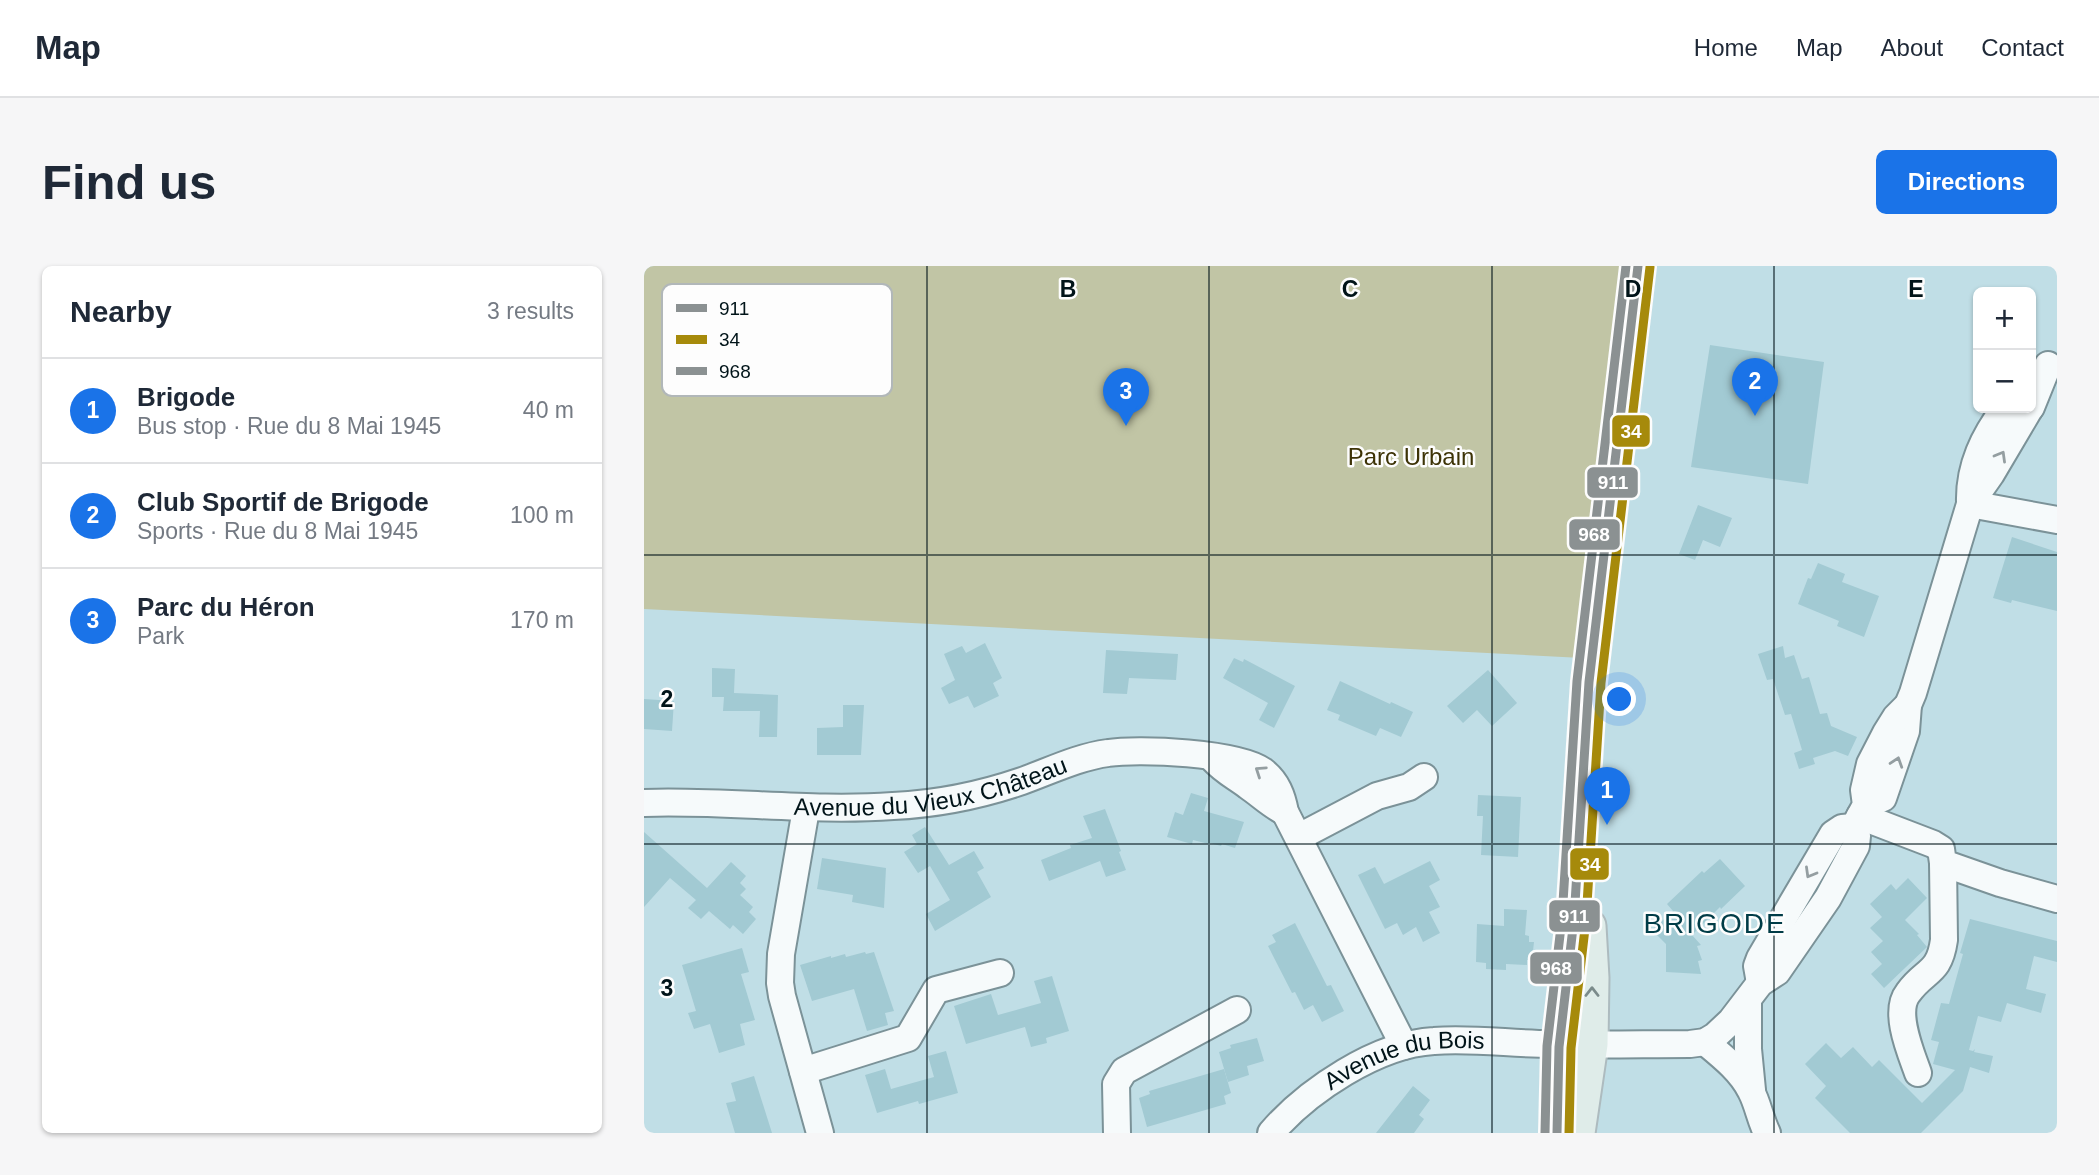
<!DOCTYPE html>
<html lang="en">
<head>
<meta charset="utf-8">
<style>
  :root { --surface:#fff; --page:#f6f6f7; --text:#1f2937; --muted:#747a83; --line:#e0e1e3; --accent:#1a73e8 }
  body { margin:0; font-family:Helvetica,sans-serif; background:var(--page); color:var(--text) }
  .controls { position:absolute; right:21px; top:21px; display:grid; overflow:hidden; border-radius:10px; box-shadow:0 2px 5px #0004 }
  .controls button { width:63px; height:63px; display:grid; place-items:center; padding:0; border:0; border-bottom:2px solid var(--line); background:var(--surface); color:var(--text); font:35px sans-serif }
  .you { position:absolute; left:976px; top:434px; width:24px; height:24px; margin:-18px; border:5px solid #fff; border-radius:50%; background:#1a73e8; box-shadow:0 0 0 10px #1a73e833 }
  .badge { display:grid; place-items:center; width:46px; height:46px; border-radius:50%; background:var(--accent); color:#fff; font-size:23px; font-weight:700 }
  .pin { position:absolute; translate:-50% -58px; filter:drop-shadow(0 2px 4px #0008) }
  .pin::after { content:''; position:absolute; top:37px; width:24px; height:21px; background:inherit; clip-path:polygon(0 0,100% 0,50% 100%) }
  .list { margin:0; padding:0; list-style:none }
  h2 { display:flex; justify-content:space-between; align-items:center; height:91px; margin:0; padding:0 28px; font-size:30px }
  h2 small { font-size:23px; font-weight:400; color:var(--muted) }
  .list li { display:grid; grid-template-columns:46px 1fr auto; gap:21px; align-items:center; box-sizing:border-box; height:105px; padding:0 28px; border-top:2px solid var(--line) }
  .list b { display:block; font-size:26px; white-space:nowrap }
  .list p { margin:0; font-size:23px; white-space:nowrap; color:var(--muted) }
  .list em { font-size:23px; font-style:normal; color:var(--muted) }
  .map { position:relative; flex:none; width:1413px; height:867px; overflow:hidden; border-radius:10px }
  header { display:flex; align-items:center; gap:42px; box-sizing:border-box; height:98px; padding:0 35px; background:var(--surface); border-bottom:2px solid var(--line) }
  header strong { font-size:33px }
  nav { display:flex; gap:38px; margin-inline-start:auto; font-size:24px }
  .intro { display:flex; align-items:center; justify-content:space-between; box-sizing:border-box; height:168px; padding:0 42px }
  h1 { margin:0; font-size:49px }
  .button { padding:18px 32px; border-radius:10px; background:var(--accent); color:#fff; font-size:24px; font-weight:700 }
  main { display:flex; gap:42px; padding:0 42px }
  aside { flex:1; background:var(--surface); border-radius:10px; box-shadow:0 2px 5px #0004 }
  .map>svg:first-child { display:block }
</style>
</head>
<body>
<header>
<strong>Map</strong>
<nav><a>Home</a><a>Map</a><a>About</a><a>Contact</a></nav>
</header>
<div class="intro"><h1>Find us</h1><a class="button">Directions</a></div>
<main>
<aside>
<h2>Nearby<small>3 results</small></h2>
<ul class="list">
<li><span class="badge">1</span><div><b>Brigode</b><p>Bus stop · Rue du 8 Mai 1945</p></div><em>40 m</em></li>
<li><span class="badge">2</span><div><b>Club Sportif de Brigode</b><p>Sports · Rue du 8 Mai 1945</p></div><em>100 m</em></li>
<li><span class="badge">3</span><div><b>Parc du Héron</b><p>Park</p></div><em>170 m</em></li>
</ul>
</aside>
<div class="map">
<svg width="1413" height="867" viewBox="0 0 1413 867">
  <rect width="100%" height="100%" fill="#c0dee6"/>
  <path fill="#c1c5a5" d="M0,0H981L938,392L0,343Z"/>
  <g fill="#a2cad3">
    <path d="M1066,79L1180,96L1164,218L1047,201Z"/>
    <path d="M1054,239L1088,252L1076,281L1059,274L1051,294L1035,288Z"/>
    <path d="M1368,271L1413,286V345L1368,334L1367,337L1349,332Z"/>
    <path d="M1174,297L1201,308L1198,316L1235,330L1220,371L1193,360L1195,355L1154,338L1164,312L1167,313Z"/>
    <path d="M341,377L358,412L349,417L355,430L330,442L324,430L305,438L297,422L311,414L300,388L318,380L322,387Z"/>
    <path d="M1139,380L1141,392L1150,389L1158,413L1165,411L1176,448L1183,447L1187,460L1213,471L1204,490L1191,485L1169,492L1171,498L1155,503L1150,487L1158,484L1147,448L1141,449L1129,413L1123,414L1114,388Z"/>
    <path d="M462,384L534,388L532,414L485,412L483,428L459,427Z"/>
    <path d="M590,392L599,396L600,393L651,420L630,462L615,454L624,437L579,412Z"/>
    <path d="M68,402L91,403L90,427L134,429L133,471H115L116,445H79L80,431H68Z"/>
    <path d="M844,404L873,437L848,460L833,444L819,457L803,440Z"/>
    <path d="M696,415L746,438L747,436L769,446L757,471L736,462L732,470L694,454L696,449L683,444Z"/>
    <path d="M0,433L30,435L28,465L0,463Z"/>
    <path d="M199,439H220L217,489H173V462L199,461Z"/>
    <path d="M547,527L564,532L560,545L600,556L591,582L578,578L577,580L566,577L565,578L549,574L548,578L523,571L531,546L539,549Z"/>
    <path d="M834,529L877,531L874,591L837,589L839,550H833Z"/>
    <path d="M461,543L477,585L475,586L482,604L462,611L456,595L405,615L397,594L427,582L426,579L448,572L439,550Z"/>
    <path d="M281,561L305,599L330,585L340,602L333,606L347,631L291,665L282,648L306,634L286,600L274,607L260,586L273,578L268,569Z"/>
    <path d="M0,566L63,622L87,596L102,610L96,617L102,623L96,629L109,641L105,646L112,653L99,668L89,659L86,663L65,645L57,653L44,642L52,634L26,612L0,641Z"/>
    <path d="M178,592L242,602L240,642L208,636L209,629L173,623Z"/>
    <path d="M1076,593L1101,620L1077,643L1076,641L1048,669L1057,679L1053,680L1058,694L1054,695L1057,708L1022,706V678L1008,664L1029,645L1023,638L1058,605L1060,607Z"/>
    <path d="M786,595L796,614L785,620L796,641L785,646L796,667L779,676L772,661L759,669L753,657L741,663L714,609L731,601L740,618Z"/>
    <path d="M1264,612L1283,632L1261,654L1275,668L1273,669L1283,681L1240,722L1227,708L1238,698L1227,686L1239,675L1226,662L1238,651L1226,638L1247,618L1252,624Z"/>
    <path d="M860,643L883,644L881,669L885,670V676H890L888,694H883V699L862,698V704L842,703V697L832,696L833,658L860,660Z"/>
    <path d="M1326,653L1413,675V696L1390,690L1382,723L1402,728L1397,747L1363,737L1357,756L1334,750L1325,784L1329,785L1331,783L1330,786L1349,790L1345,807L1326,801L1319,825L1277,867H1206L1171,832L1182,820L1161,798L1182,777L1197,792L1209,781L1228,801L1235,794L1278,837L1311,804L1289,798L1295,776L1287,774L1297,737L1305,738L1319,688L1316,687Z"/>
    <path d="M651,657L683,720L687,719L700,745L678,756L669,739L660,744L651,726L648,727L624,680L632,676L628,669Z"/>
    <path d="M98,682L105,706L97,708L111,754L96,758L101,779L75,787L66,758L50,763L44,747L52,745L38,699Z"/>
    <path d="M221,686L222,688L230,686L250,745L241,747L244,759L223,765L210,723L168,735L156,699L187,690V692L201,688L202,691Z"/>
    <path d="M408,710L425,765L402,772L403,777L387,781L381,761L322,778L310,740L347,728L354,749L397,737L390,715Z"/>
    <path d="M613,772L620,795L603,800L605,809L584,816L575,786L587,782L586,779Z"/>
    <path d="M302,785L314,827L275,838L274,835L233,847L221,809L241,803L247,823L290,811L284,790Z"/>
    <path d="M580,803L587,827L580,830L582,838L503,861L495,832L506,828L505,825Z"/>
    <path d="M110,810L128,867H91L82,837L92,835L87,817Z"/>
    <path d="M769,820L786,834L775,849L780,853L770,867H732Z"/>
  </g>
  <g fill="none" stroke-linecap="round" stroke-linejoin="round">
    <defs>
      <g id="minor">
        <path d="M1387,141L1404,99"/>
        <path d="M1326,236C1325,200 1340,170 1361,142"/>
        <path d="M1326,238L1413,254"/>
        <path d="M569,493C581,506 591,510 604,520C617,529 627,539 641,546"/>
        <path id="s1" d="M0,537C83,534 166,546 249,540C293,538 337,529 378,515C406,505 434,491 464,487C494,482 595,487 619,505C633,516 638,530 641,546L760,780"/>
        <path d="M1222,539L1239,532L1262,465L1264,439"/>
        <path d="M162,543L137,688L136,717L138,730L176,867"/>
        <path d="M1216,550L1289,578L1297,583L1299,597L1356,617L1413,633"/>
        <path d="M655,571L733,530L765,521L780,511"/>
        <path d="M1116,717L1113,700L1116,692L1189,568L1198,562L1210,561"/>
        <path d="M1104,734V783L1108,824"/>
        <path d="M1061,776C1078,790 1097,805 1107,825C1114,838 1116,853 1123,867"/>
        <path d="M159,805L264,772L292,724L356,707"/>
        <path d="M1274,807C1267,787 1249,746 1264,727C1281,703 1295,709 1300,674L1299,597"/>
        <path d="M473,867L472,818L480,805L593,744"/>
        <path id="s2" d="M627,867C663,825 733,778 790,775C829,772 868,778 907,778C953,779 999,778 1046,778L1061,776L1071,770L1087,755L1116,717L1133,706L1184,632L1212,580L1213,570L1210,561L1222,539L1220,524L1226,498L1242,467L1252,451L1264,439L1269,427L1326,238L1347,208L1386,142"/>
      </g>
      <g id="major">
        <path d="M913,867L915,781L930,653L945,416L994,0"/>
        <path d="M934,867L947,778L948,712L945,660"/>
      </g>
    </defs>
    <use href="#minor" stroke="#7b9298" stroke-width="30"/>
    <use href="#major" stroke="#adbbbf" stroke-width="37"/>
    <use href="#minor" stroke="#f6fafb" stroke-width="26"/>
    <use href="#major" stroke="#dfece9" stroke-width="33"/>
    <defs>
      <path id="bus-1" d="M913,867L915,781L930,653L945,416L994,0"/>
      <path id="bus-2" d="M925,867L927,782L942,654L957,417L1006,1"/>
      <path id="bus-3" d="M901,867L903,780L918,652L933,415L982,0"/>
    </defs>
    <use href="#bus-1" stroke="#fdfdfd" stroke-width="14"/>
    <use href="#bus-2" stroke="#fdfdfd" stroke-width="14"/>
    <use href="#bus-3" stroke="#fdfdfd" stroke-width="14"/>
    <use href="#bus-1" stroke="#8b9192" stroke-width="9"/>
    <use href="#bus-2" stroke="#a68a0b" stroke-width="9"/>
    <use href="#bus-3" stroke="#8b9192" stroke-width="9"/>
  </g>
  <defs><path id="oneway-chevron" d="M-2-3.5L2.5 0L-2 3.5" fill="none" stroke-width="1.6" stroke-linecap="round" stroke-linejoin="round" transform="scale(1.75)"/></defs>
  <g stroke="#949ea1">
    <use href="#oneway-chevron" transform="translate(1357 190) rotate(-60)"/>
    <use href="#oneway-chevron" transform="translate(1253 496) rotate(-72)"/>
    <use href="#oneway-chevron" transform="translate(616 505) rotate(-146)"/>
    <use href="#oneway-chevron" transform="translate(1166 607) rotate(120)"/>
  </g>
  <use stroke="#7b8b8b" href="#oneway-chevron" transform="translate(948 726) rotate(-90)"/>
  <path fill="none" stroke="#011419" stroke-width="2" stroke-opacity="0.55" d="M283,0V867M565,0V867M848,0V867M1130,0V867M0,289H1413M0,578H1413"/>
  <g text-anchor="middle" stroke-width="5" stroke-linejoin="round" paint-order="stroke">
    <g font-size="24" fill="#3d3306" stroke="#fdfdfd">
      <text x="767" y="199">Parc Urbain</text>
    </g>
    <g font-size="24" fill="#011419" stroke="#fdfdfd">
      <text dy="8" stroke="none"><textPath href="#s1" startOffset="289">Avenue du Vieux Château</textPath></text>
      <text dy="8" stroke="none"><textPath href="#s2" startOffset="158">Avenue du Bois</textPath></text>
    </g>
    <g font-size="28" letter-spacing="2" fill="#013c47" stroke="#fdfdfd">
      <text x="1071" y="667">BRIGODE</text>
    </g>
  </g>
  <rect x="18" y="18" width="230" height="112" rx="10" fill="#fdfdfd" stroke="#b1b7b9" stroke-width="2"/>
  <rect x="32" y="38" width="31" height="8" fill="#8b9192"/>
  <rect x="32" y="69" width="31" height="9" fill="#a68a0b"/>
  <rect x="32" y="101" width="31" height="8" fill="#8b9192"/>
  <g font-size="19" fill="#011419">
    <text x="75" y="49">911</text>
    <text x="75" y="80">34</text>
    <text x="75" y="112">968</text>
  </g>
  <g font-size="23" text-anchor="middle" font-weight="bold" fill="#011419" stroke="#fdfdfd" stroke-width="5" stroke-linejoin="round" paint-order="stroke">
    <text x="424" y="31">B</text>
    <text x="706" y="31">C</text>
    <text x="989" y="31">D</text>
    <text x="1272" y="31">E</text>
    <text x="23" y="441">2</text>
    <text x="23" y="730">3</text>
  </g>
  <g stroke="#fdfdfd" stroke-width="2.5">
    <rect x="967" y="148" width="40" height="34" rx="7" fill="#a68a0b"/>
    <rect x="942" y="200" width="53" height="33" rx="7" fill="#8b9192"/>
    <rect x="924" y="252" width="53" height="33" rx="7" fill="#8b9192"/>
    <rect x="925" y="581" width="41" height="34" rx="7" fill="#a68a0b"/>
    <rect x="904" y="633" width="53" height="34" rx="7" fill="#8b9192"/>
    <rect x="885" y="685" width="54" height="34" rx="7" fill="#8b9192"/>
  </g>
  <g font-size="19" text-anchor="middle" font-weight="bold" fill="#fff">
    <text x="987" y="172">34</text>
    <text x="969" y="223">911</text>
    <text x="950" y="275">968</text>
    <text x="946" y="605">34</text>
    <text x="930" y="657">911</text>
    <text x="912" y="709">968</text>
  </g>
</svg>
<div class="controls">
<button>+</button>
<button>−</button>
</div>
<div class="you"></div>
<div class="pin badge" style="left:963px;top:559px">1</div>
<div class="pin badge" style="left:1111px;top:150px">2</div>
<div class="pin badge" style="left:482px;top:160px">3</div>
</div>
</main>
</body>
</html>
